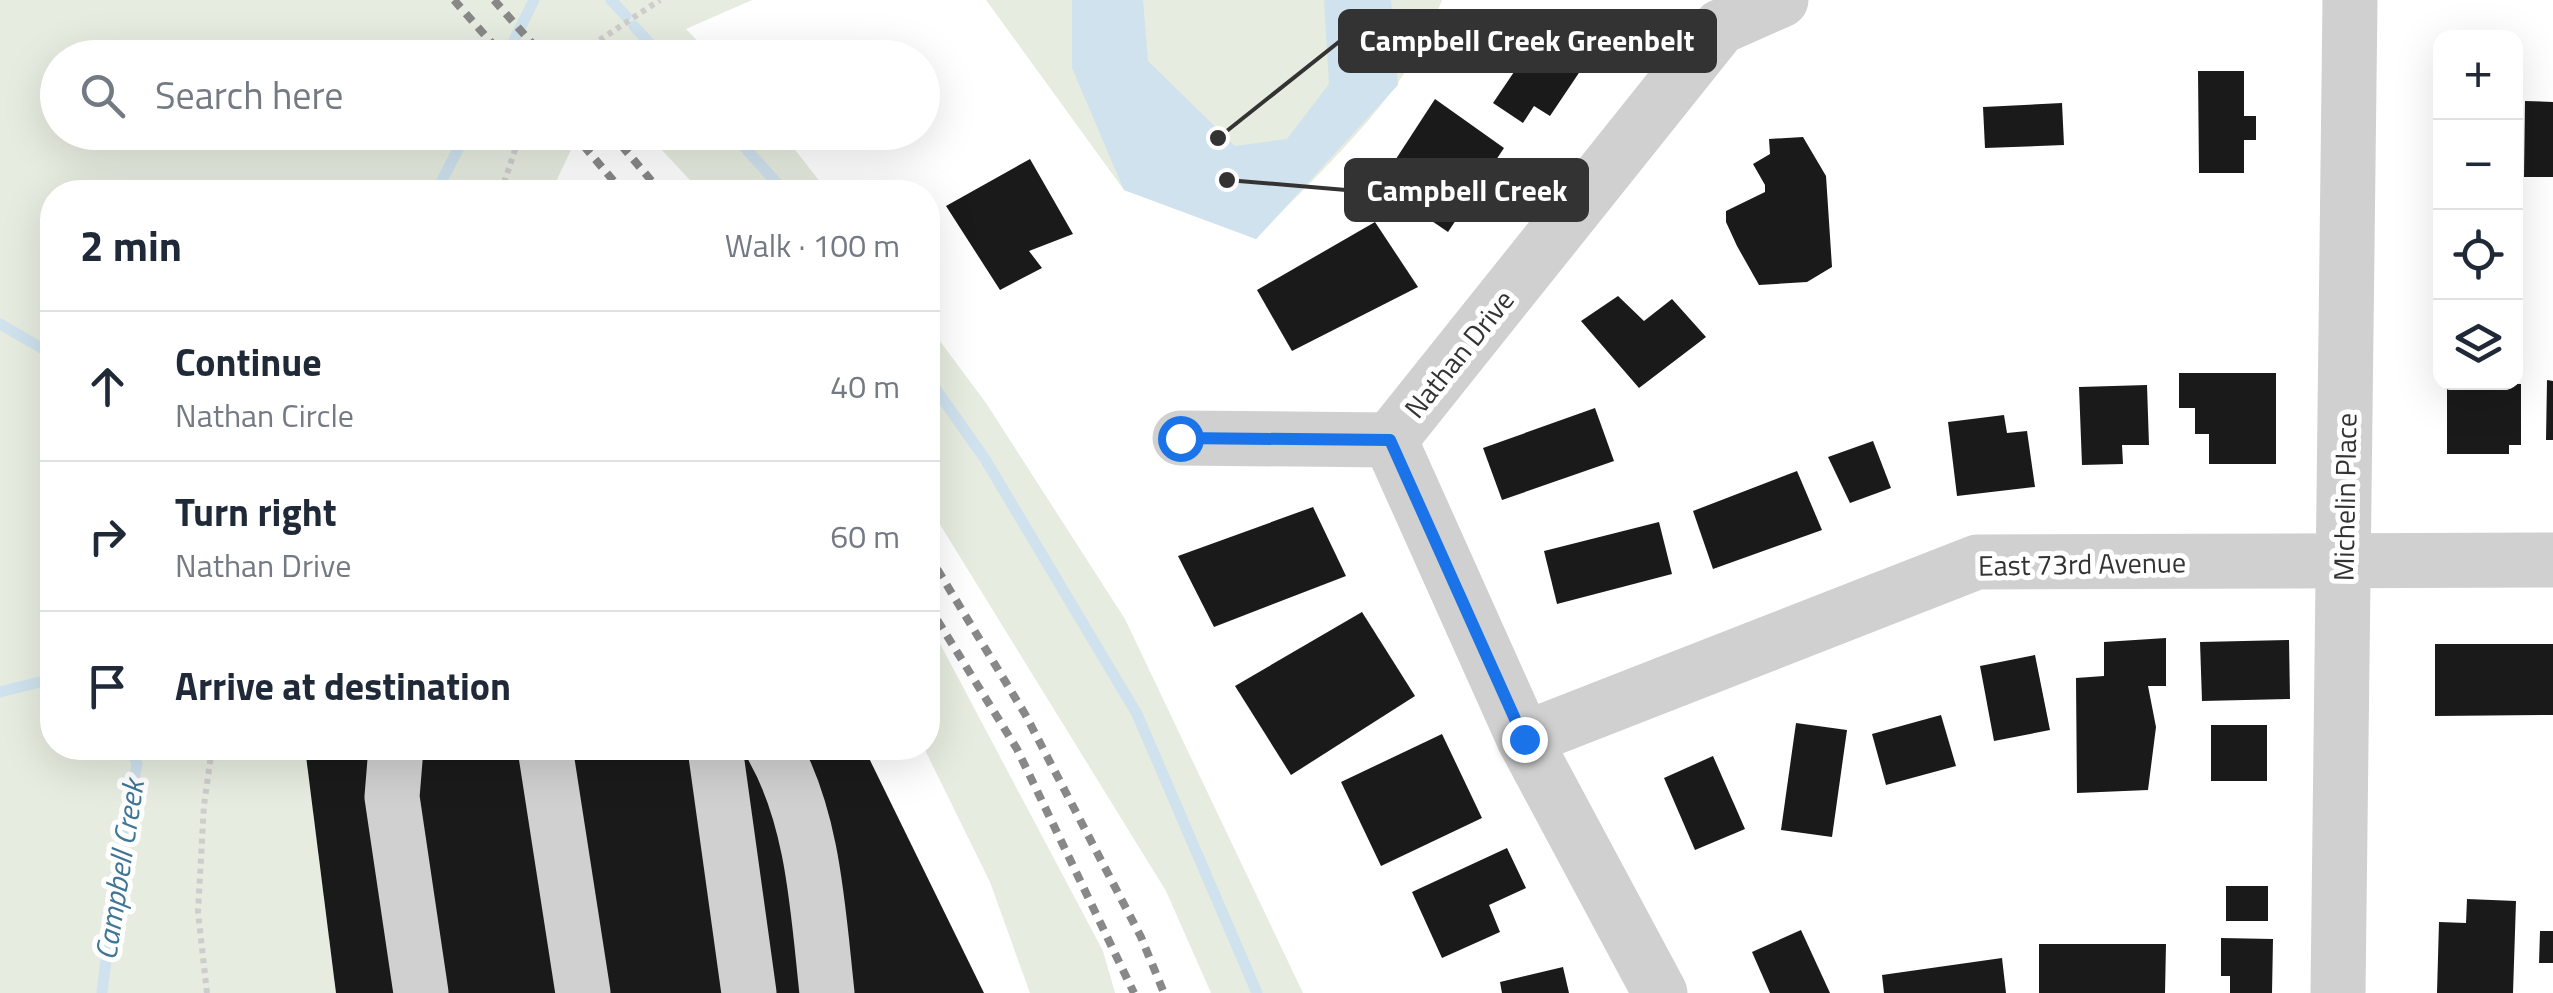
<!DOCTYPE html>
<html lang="en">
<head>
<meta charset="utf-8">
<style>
  :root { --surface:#fff; --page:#f6f6f7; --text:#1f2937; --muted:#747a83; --line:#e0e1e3 }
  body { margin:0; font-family:"Titillium Web",sans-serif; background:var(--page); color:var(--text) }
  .controls { position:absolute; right:30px; top:30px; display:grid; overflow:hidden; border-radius:20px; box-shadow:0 10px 40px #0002 }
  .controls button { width:90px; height:90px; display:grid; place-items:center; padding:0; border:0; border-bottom:2px solid var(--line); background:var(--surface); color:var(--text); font:50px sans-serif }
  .stop { position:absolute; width:30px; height:30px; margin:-22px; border:8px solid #1a73e8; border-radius:50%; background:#fff }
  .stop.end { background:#1a73e8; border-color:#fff; box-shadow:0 2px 10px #0008 }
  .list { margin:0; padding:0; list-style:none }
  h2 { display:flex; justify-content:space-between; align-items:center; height:130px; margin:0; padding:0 40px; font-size:42px }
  h2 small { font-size:32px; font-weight:400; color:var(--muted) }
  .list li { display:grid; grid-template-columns:65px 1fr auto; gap:30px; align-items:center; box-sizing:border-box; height:150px; padding:0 40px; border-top:2px solid var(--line) }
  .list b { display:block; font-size:38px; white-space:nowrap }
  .list p { margin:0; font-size:32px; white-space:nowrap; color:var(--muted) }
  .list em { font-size:32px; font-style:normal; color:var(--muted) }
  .icon { flex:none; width:55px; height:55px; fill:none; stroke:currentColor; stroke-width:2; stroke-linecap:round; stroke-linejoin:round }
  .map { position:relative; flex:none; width:2553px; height:993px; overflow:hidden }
  .search { position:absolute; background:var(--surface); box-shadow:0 10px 40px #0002; left:40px; top:40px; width:900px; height:110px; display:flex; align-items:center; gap:25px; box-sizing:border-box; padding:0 35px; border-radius:55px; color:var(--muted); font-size:38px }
  .panel { position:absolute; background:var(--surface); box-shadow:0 10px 40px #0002; left:40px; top:180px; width:900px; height:580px; border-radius:40px }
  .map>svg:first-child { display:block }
</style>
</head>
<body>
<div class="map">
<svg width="2553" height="993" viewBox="0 0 2553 993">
  <rect width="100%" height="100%" fill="#fff"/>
  <g fill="#e6ecdf">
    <path d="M0,0H752L686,29L713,57L58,58V132L579,133L551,192H52V748H305L336,993H0Z"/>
    <path d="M986,0H1442C1408,96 1324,166 1256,239L1124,190Z"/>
    <path d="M646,133H782L828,192H701Z"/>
    <path d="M928,325L986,403L1125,619L1303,993H1211L1166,891L928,505Z"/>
    <path d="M928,621L1103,951L1115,993H1030L990,882L924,748H928Z"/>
  </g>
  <path fill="#cfe2ee" d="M1072,0H1143L1148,61L1235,146L1287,139L1329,84L1324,0H1391L1398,85L1256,239L1124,190L1072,68Z"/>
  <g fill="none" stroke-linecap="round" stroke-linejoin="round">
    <g stroke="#cfe2ee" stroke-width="11">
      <path d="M611,0L626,16"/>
      <path d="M634,26L663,58"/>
      <path d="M505,58L534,0"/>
      <path d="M731,132L785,192"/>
      <path d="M436,192L467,132"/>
      <path d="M0,324L52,354"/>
      <path d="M928,378L985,459L1137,714L1257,993"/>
      <path d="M0,692L52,679"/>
      <path d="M102,993L117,867L137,764L131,748"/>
    </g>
  </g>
  <g fill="#1a1a1a">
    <path d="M1552,16L1597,46L1550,116L1534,106L1523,123L1493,103Z"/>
    <path d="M2198,71H2244V116H2256V140H2244V173H2199Z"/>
    <path d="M1435,99L1504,148L1448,232L1379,185Z"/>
    <path d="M2525,101L2553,102V177H2524Z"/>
    <path d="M2062,103L2064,145L1985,148L1983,107Z"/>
    <path d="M1803,137L1826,176L1832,267L1807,282L1759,285L1737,246L1726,222V211L1765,192V185L1753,164L1770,154L1769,139Z"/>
    <path d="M1030,159L1073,234L1029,251L1042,268L1000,290L946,206Z"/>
    <path d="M1375,222L1418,287L1292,351L1257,290Z"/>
    <path d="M1618,296L1644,321L1672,299L1706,337L1639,388L1581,321Z"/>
    <path d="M2179,373H2276V464H2209V434H2195V408H2179Z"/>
    <path d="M2547,380L2553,381V440H2546Z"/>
    <path d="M2447,382L2521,384V445H2509V454H2447Z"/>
    <path d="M2147,385L2149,445H2122L2123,464L2082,465L2079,387Z"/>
    <path d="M1595,408L1614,461L1502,500L1483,448Z"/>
    <path d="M2004,415L2007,433L2027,431L2035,487L1957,496L1948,422Z"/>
    <path d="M1873,441L1891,488L1850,503L1828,457Z"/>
    <path d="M1797,471L1822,530L1713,569L1693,511Z"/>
    <path d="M1313,507L1346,576L1214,627L1178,556Z"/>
    <path d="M1659,522L1672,574L1557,604L1544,551Z"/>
    <path d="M1362,612L1415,696L1291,775L1235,686Z"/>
    <path d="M2166,638V686H2148L2156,727L2148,790L2077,793L2076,678L2104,676V642Z"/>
    <path d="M2289,640L2290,699L2202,701L2200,642Z"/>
    <path d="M2435,644H2553V715L2435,716Z"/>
    <path d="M2035,655L2050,730L1994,741L1980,666Z"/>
    <path d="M1941,715L1956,766L1886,785L1872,734Z"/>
    <path d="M1796,723L1847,730L1832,837L1781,830Z"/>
    <rect x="2211" y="725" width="56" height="56"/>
    <path d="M1442,734L1482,818L1381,866L1341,782Z"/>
    <path d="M305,748H864L984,993H336Z"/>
    <path d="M1713,756L1745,829L1695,850L1664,778Z"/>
    <path d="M1507,848L1526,888L1489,905L1500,932L1442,958L1412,892Z"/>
    <rect x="2226" y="886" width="42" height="35"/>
    <path d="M2467,899L2516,901L2513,993H2437L2439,922L2466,923Z"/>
    <path d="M1801,930L1830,993H1770L1752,952Z"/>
    <path d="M2540,931H2553V963H2539Z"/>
    <path d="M2221,938L2273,939L2272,993H2230V976H2221Z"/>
    <path d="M2039,944H2166L2165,993H2039Z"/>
    <path d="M2002,958L2006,993H1884L1882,975Z"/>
    <path d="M1563,967L1569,993H1502L1500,982Z"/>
  </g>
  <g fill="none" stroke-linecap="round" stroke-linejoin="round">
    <g stroke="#cdcdcd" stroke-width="6" stroke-dasharray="5 5" stroke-linecap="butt">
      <path d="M583,51L660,0"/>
      <path d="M501,192L521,132"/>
      <path d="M207,993L198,912L204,805L212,748"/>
    </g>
    <g stroke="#d0d0d0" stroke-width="55">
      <path d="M1180,438L1390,440"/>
      <path d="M1390,440L1524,739L1660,993"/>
      <path d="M1390,440L1720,27L1781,0"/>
      <path d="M1524,739L1977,562L2553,560"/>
      <path d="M396,748L392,797L421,993"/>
      <path d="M545,748L583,993"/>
      <path d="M715,748L749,993"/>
      <path d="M773,748C814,820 818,912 827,993"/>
      <path d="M2338,993L2350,0"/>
    </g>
    <g stroke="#888" stroke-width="8" stroke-dasharray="10 8" stroke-linecap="butt">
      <path d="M454,0L505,58"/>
      <path d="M494,0L545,58"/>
      <path d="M572,132L623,192"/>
      <path d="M610,132L661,192"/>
      <path d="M928,554L1025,714L1141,937L1164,993"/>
      <path d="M928,605L1017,749L1134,993"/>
    </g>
  </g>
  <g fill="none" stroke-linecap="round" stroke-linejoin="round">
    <path stroke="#1a73e8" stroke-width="12" d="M1180,438L1390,440L1524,739"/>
  </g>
  <g text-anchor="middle" stroke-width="10" stroke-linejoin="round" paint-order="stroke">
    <g font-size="28" fill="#333" stroke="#fff">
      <text transform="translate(1459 354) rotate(-51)" y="10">Nathan Drive</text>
      <text transform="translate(2345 497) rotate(-89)" y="10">Michelin Place</text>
      <text transform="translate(2082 564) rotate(-1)" y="10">East 73rd Avenue</text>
    </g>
    <g font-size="30" font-style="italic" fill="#3f7597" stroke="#fff">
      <text transform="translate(120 870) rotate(-81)" y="10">Campbell Creek</text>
    </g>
  </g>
  <path fill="none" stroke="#333" stroke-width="4" d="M1218 138L1340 41M1227 180L1346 190"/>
  <g fill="#333" stroke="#fff" stroke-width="4">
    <circle cx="1218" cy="138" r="10"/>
    <circle cx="1227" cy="180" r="10"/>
  </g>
  <g fill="#333" stroke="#333" stroke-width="4">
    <rect x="1340" y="11" width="375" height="60" rx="10"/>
    <rect x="1346" y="160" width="241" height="60" rx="10"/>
  </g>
  <g font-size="30" text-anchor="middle" font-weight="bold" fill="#fff">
    <text x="1527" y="51">Campbell Creek Greenbelt</text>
    <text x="1467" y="201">Campbell Creek</text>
  </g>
</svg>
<div class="controls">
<button>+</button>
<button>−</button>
<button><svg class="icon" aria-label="locate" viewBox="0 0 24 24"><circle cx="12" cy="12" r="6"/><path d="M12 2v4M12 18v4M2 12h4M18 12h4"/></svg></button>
<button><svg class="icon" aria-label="layers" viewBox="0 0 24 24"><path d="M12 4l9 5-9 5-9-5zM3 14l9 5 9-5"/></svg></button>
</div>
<div class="stop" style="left:1180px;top:438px"></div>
<div class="stop end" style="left:1524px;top:739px"></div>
<div class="search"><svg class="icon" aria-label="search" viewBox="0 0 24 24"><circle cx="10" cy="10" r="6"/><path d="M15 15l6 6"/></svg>Search here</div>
<section class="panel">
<h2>2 min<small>Walk · 100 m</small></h2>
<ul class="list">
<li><svg class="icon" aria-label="ahead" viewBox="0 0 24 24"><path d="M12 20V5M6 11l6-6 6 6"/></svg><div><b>Continue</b><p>Nathan Circle</p></div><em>40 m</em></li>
<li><svg class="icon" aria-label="right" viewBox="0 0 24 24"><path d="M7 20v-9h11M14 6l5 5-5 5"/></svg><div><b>Turn right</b><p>Nathan Drive</p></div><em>60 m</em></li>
<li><svg class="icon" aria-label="arrive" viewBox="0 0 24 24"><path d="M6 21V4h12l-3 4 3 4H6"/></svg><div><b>Arrive at destination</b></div></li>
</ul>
</section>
</div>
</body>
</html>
